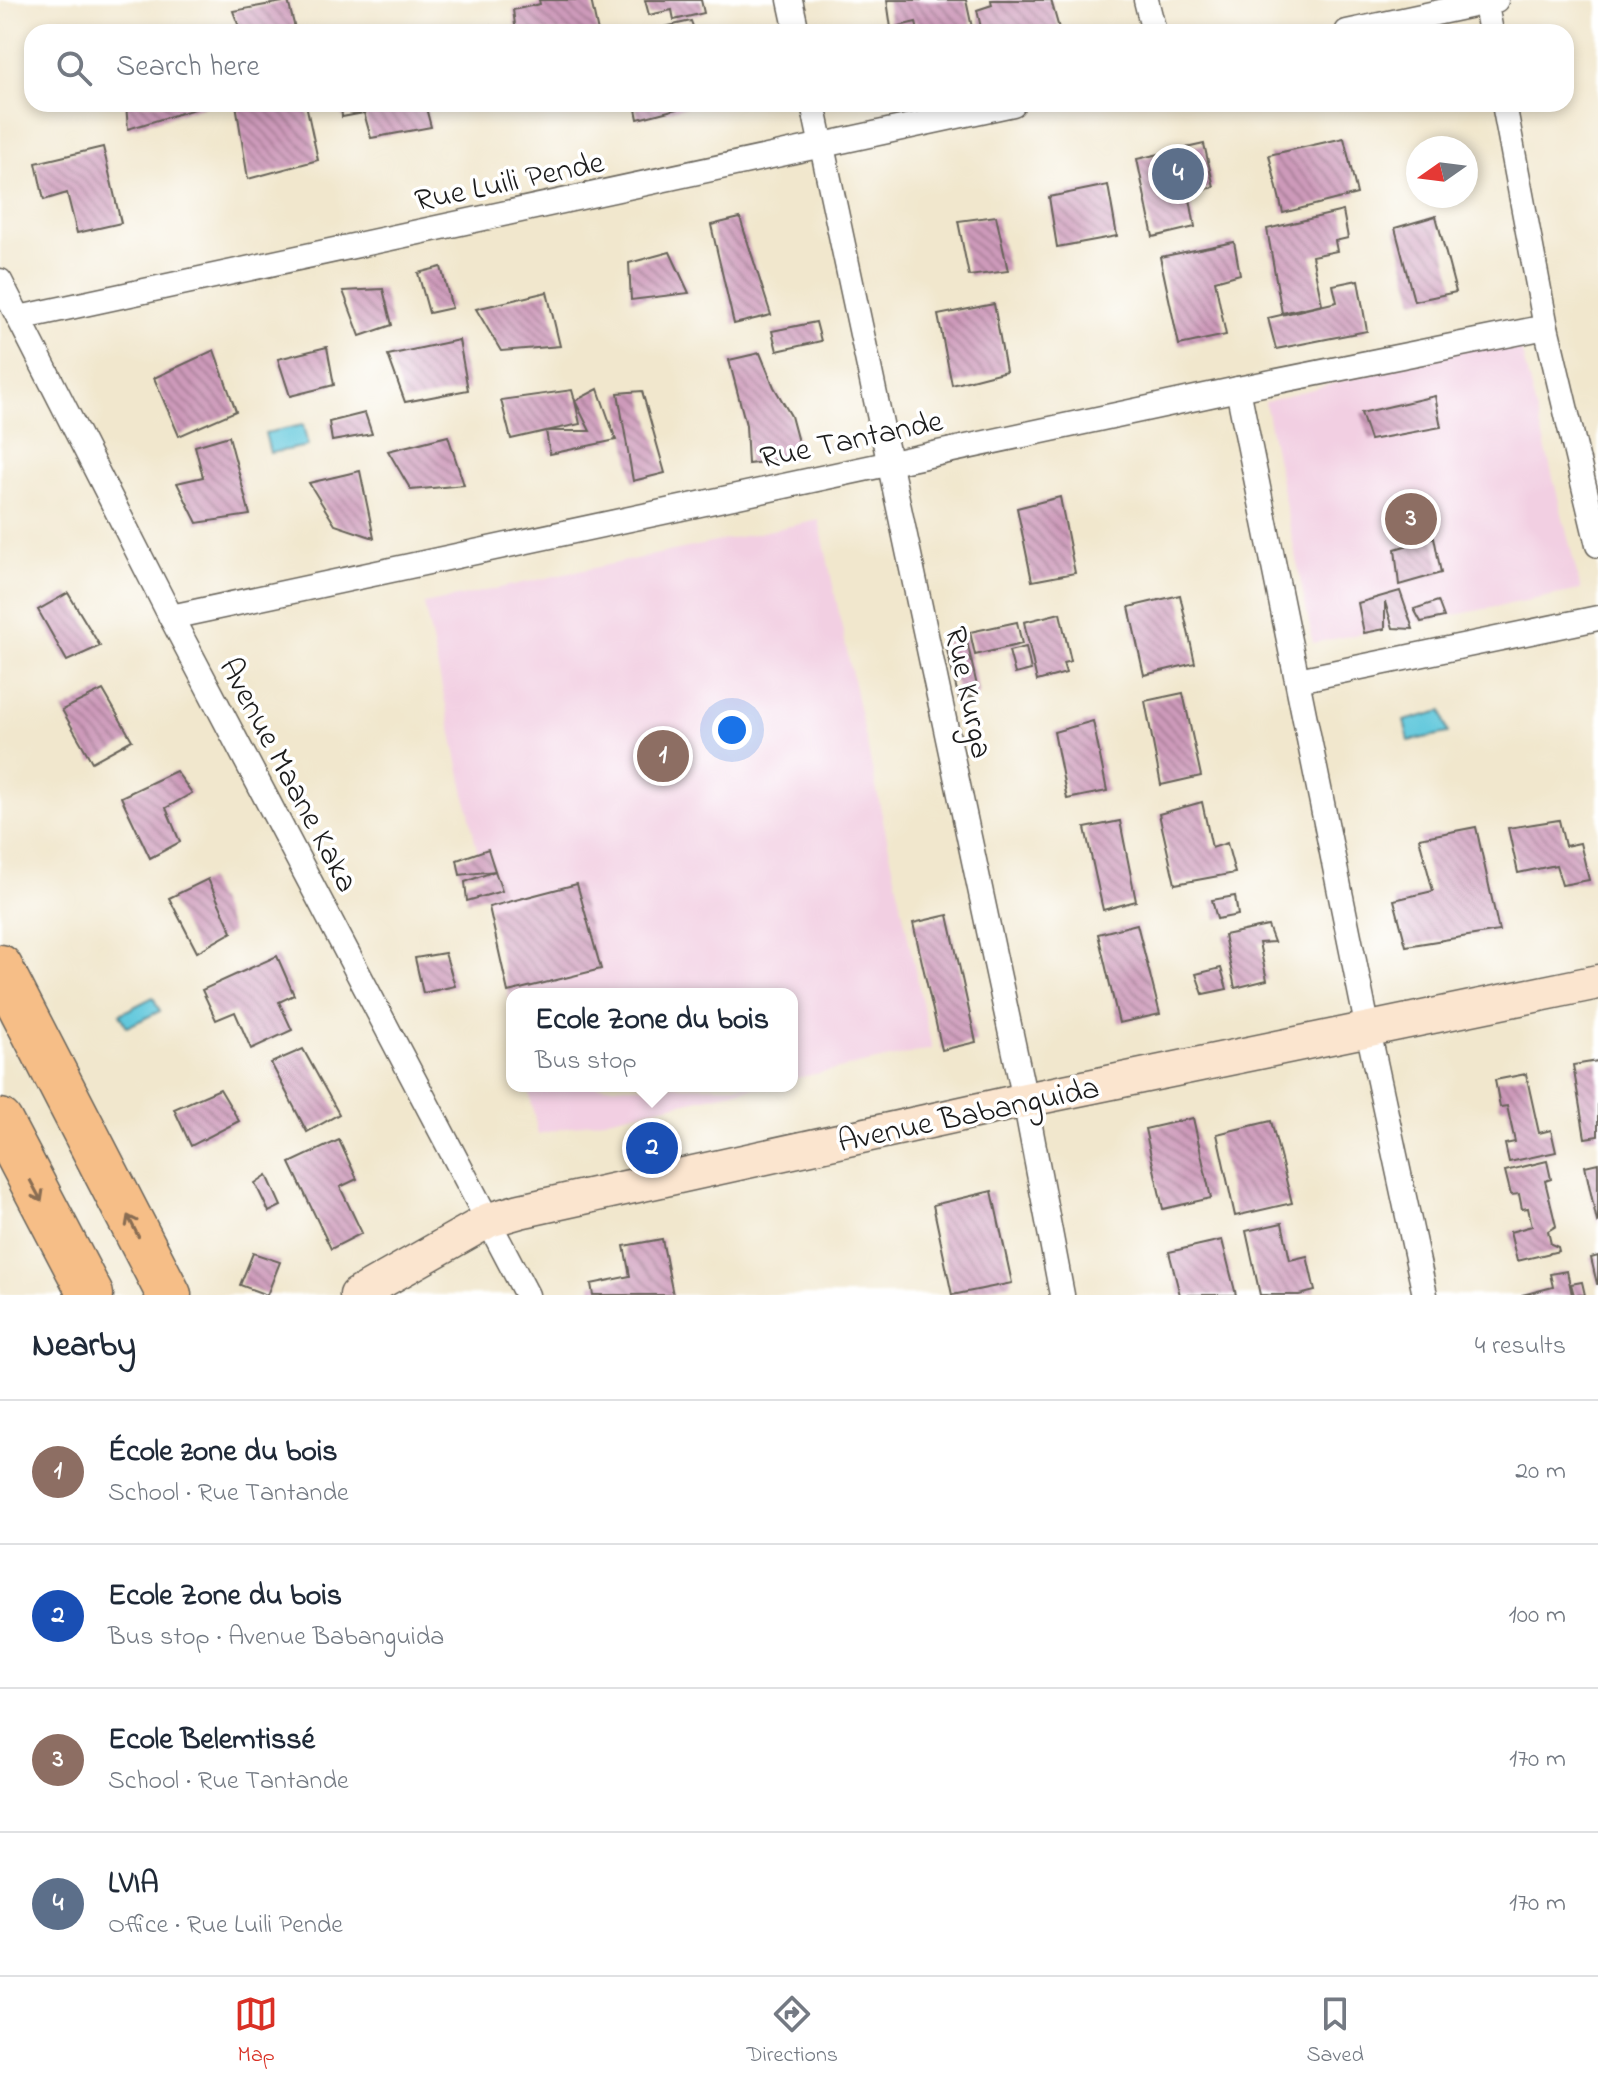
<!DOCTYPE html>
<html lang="en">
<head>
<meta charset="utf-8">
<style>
  :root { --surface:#fff; --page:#f2f2f3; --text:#1f2937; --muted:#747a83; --line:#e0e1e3; --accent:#d93025 }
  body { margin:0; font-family:"Indie Flower",sans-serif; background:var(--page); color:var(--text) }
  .compass { position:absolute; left:1406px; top:136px; width:72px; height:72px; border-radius:50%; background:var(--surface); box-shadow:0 4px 12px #0003; rotate:256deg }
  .you { position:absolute; left:732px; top:730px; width:28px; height:28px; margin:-20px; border:6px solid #fff; border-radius:50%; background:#1a73e8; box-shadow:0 0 0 12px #1a73e833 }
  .badge { display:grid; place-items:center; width:52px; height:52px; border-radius:50%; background:var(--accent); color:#fff; font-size:26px; font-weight:700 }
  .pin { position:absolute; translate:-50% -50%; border:4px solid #fff; box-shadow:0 2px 8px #0006 }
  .popup { position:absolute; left:506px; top:988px; width:292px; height:104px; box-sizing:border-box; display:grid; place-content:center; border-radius:16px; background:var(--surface); filter:drop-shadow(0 2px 6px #0005); font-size:26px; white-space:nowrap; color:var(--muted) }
  .popup b { font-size:30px; color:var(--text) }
  .popup::after { content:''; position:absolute; left:50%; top:100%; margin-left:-16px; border:16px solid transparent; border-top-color:var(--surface) }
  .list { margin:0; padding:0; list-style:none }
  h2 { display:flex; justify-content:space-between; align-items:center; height:104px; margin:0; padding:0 32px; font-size:34px }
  h2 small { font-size:26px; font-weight:400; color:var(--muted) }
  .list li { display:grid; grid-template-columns:52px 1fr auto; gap:24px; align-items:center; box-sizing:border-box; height:144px; padding:0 32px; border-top:2px solid var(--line) }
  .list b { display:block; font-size:30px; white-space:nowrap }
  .list p { margin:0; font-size:26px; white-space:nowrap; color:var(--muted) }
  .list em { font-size:26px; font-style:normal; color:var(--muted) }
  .icon { flex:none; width:44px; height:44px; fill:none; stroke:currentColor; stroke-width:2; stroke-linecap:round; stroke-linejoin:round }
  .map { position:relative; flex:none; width:1598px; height:1295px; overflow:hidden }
  .search { position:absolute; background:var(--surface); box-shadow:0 4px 12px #0003; left:24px; right:24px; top:24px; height:88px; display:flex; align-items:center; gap:20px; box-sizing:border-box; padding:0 28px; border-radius:24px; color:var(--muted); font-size:30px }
  .sheet { height:680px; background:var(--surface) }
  nav { display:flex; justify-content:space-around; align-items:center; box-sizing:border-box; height:112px; border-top:2px solid var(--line); background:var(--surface); font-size:22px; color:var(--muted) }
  nav a { display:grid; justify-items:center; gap:4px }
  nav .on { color:var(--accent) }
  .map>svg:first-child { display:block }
</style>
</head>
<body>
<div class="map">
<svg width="1598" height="1295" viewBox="0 0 1598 1295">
  <defs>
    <pattern id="building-back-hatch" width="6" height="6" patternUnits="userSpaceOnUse" patternTransform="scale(2)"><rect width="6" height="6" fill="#cd9aba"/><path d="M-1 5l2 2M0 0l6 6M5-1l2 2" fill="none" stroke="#a67d96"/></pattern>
  </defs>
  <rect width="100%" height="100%" fill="#fff"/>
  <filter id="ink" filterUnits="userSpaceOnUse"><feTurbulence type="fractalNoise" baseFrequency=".0125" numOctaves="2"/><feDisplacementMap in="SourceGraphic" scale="16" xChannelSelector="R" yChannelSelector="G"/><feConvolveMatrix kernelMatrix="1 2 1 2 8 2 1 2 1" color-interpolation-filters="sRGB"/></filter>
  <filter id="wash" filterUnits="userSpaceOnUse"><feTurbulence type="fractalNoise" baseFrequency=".006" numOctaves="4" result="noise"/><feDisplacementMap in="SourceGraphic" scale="32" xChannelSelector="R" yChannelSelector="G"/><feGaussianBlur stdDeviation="1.8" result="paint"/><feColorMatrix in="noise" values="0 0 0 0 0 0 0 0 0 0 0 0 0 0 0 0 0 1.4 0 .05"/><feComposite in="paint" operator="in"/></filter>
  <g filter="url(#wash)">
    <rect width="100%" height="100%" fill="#f1e7cd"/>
    <g fill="#f2cfe2">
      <path d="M1517,333L1581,590L1313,643L1265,402Z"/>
      <path d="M819,520L932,1049L792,1079V994H512V1012L424,604Z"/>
      <path d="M528,1086H760L538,1134Z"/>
    </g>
    <g fill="#60c8dc" stroke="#3e727c" stroke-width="2">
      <path d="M303,425L308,446L270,453L265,433Z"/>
      <path d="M1442,711L1448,733L1409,741L1404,721Z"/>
      <path d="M153,997L160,1011L127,1027L120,1014Z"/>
    </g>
    <g id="blocks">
      <g fill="url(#building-back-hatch)" fill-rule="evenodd">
        <path d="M539,0H591L598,32H516L513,10L540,4Z"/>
        <path d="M645,0H701L704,13L674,20L672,10L649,15Z"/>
        <path d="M887,0H966L973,32H918L916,22L891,28Z"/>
        <path d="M991,0H1051L1060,32H996L995,27L982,32L977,10L992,5Z"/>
        <path d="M288,1L296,32H241L233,11Z"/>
        <path d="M691,21L695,32H647L646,31Z"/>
        <path d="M490,26L492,32H465V31Z"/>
        <path d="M126,104H208V105L128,129Z"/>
        <path d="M236,104H306L318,160L248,179Z"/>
        <path d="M341,104H425L431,127L371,138L364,113L342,117Z"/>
        <path d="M635,104H691L692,105L638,119Z"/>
        <path d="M1344,138L1357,194L1283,213L1269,155Z"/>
        <path d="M1204,144L1214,187L1189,193L1195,227L1153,237L1137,159Z"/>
        <path d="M103,147L121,223L77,233L67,193L44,200L36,163Z"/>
        <path d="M1108,185L1117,236L1057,247L1049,197Z"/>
        <path d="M1343,211L1348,238L1335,241L1337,251L1312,256L1322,304L1282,313L1267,229Z"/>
        <path d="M996,216L1008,271L969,276L958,221Z"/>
        <path d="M1436,216L1456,292L1414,301L1395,228Z"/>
        <path d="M740,218L771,315L734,324L711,225Z"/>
        <path d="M1234,242L1240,274L1215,281L1226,335L1179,345L1160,257Z"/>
        <path d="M670,252L689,293L631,300L629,263Z"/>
        <path d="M441,267L452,308L429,313L418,273Z"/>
        <path d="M1358,280L1367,331L1276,349L1268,318L1337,302L1333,285Z"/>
        <path d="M383,289L392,325L360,336L343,291Z"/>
        <path d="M547,292L560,346L501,351L476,309Z"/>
        <path d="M994,304L1006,371L952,385L938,315Z"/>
        <path d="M816,322L821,341L777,351L772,331Z"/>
        <path d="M459,340L468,390L405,402L388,355Z"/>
        <path d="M327,347L334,385L290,396L278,359Z"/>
        <path d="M214,350L236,411L179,436L154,378Z"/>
        <path d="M760,353L774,387L791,416L802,457L748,464L746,425L729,360Z"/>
        <path d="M598,389L616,440L550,454L546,431L511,439L501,400L572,390L575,401ZM575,401L590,431H546L580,424Z"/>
        <path d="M642,391L665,473L633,481L618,393Z"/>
        <path d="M1435,396L1441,427L1370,440L1361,413Z"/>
        <path d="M365,413L372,434L332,441L329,422Z"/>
        <path d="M229,436L250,515L197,523L177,483L203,477L195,446Z"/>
        <path d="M448,436L464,485L411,490L388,451Z"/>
        <path d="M360,471L374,538L335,525L309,483Z"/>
        <path d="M1060,497L1075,573L1032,581L1017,508Z"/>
        <path d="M1434,537L1441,573L1399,585L1395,549Z"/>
        <path d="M1400,591L1413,629L1393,628L1385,602V629L1364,633L1358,603Z"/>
        <path d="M68,593L100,646L67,661L38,610Z"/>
        <path d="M1180,595L1195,663L1144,675L1129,607Z"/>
        <path d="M1438,601L1444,617L1421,622L1414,609Z"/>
        <path d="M1060,613L1071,661L1063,663L1066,673L1037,681L1024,622Z"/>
        <path d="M1017,622L1022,644L975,655L970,632Z"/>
        <path d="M966,637L979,695L959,699L945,642Z"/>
        <path d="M1026,647L1031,670L1015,674L1009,651Z"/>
        <path d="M103,690L132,740L92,762L62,710Z"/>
        <path d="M1183,693L1201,776L1161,785L1145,701Z"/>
        <path d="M1093,721L1107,791L1067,799L1054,732Z"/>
        <path d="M176,771L192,793L166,808L180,842L150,858L121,797Z"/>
        <path d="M1202,802L1212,848L1227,843L1235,873L1175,884L1159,814Z"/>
        <path d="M1559,820L1565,846L1580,843L1589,880L1562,885L1556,865L1518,873L1508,828Z"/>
        <path d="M1120,821L1136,901L1103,910L1085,828Z"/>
        <path d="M1476,827L1499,931L1406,946L1394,900L1433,891L1419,838Z"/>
        <path d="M488,849L495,871L460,875L457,860Z"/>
        <path d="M495,871L502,891L467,901L465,882Z"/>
        <path d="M208,879L232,932L197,952L169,898Z"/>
        <path d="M577,884L601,969L508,992L489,907Z"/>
        <path d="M1235,896L1238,915L1217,919L1212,900Z"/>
        <path d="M948,915L976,1042L942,1050L913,923Z"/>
        <path d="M1137,924L1160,1014L1119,1023L1098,934Z"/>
        <path d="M1268,926L1274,942L1259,943L1267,980L1235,988L1224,935Z"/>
        <path d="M445,953L455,986L423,993L415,958Z"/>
        <path d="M277,956L294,995L279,1002L292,1030L251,1049L235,1012L216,1020L202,990Z"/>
        <path d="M1221,968L1227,989L1203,994L1196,974Z"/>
        <path d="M303,1049L339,1114L307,1132L271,1063Z"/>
        <path d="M1598,1061V1136L1585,1138L1573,1065Z"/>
        <path d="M1526,1074L1539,1133L1551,1130L1556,1152L1509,1162L1505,1144L1515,1142L1507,1106L1500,1107L1495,1080Z"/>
        <path d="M220,1089L239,1121L191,1146L174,1109Z"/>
        <path d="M1193,1118L1211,1198L1163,1209L1145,1129Z"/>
        <path d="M1271,1121L1292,1203L1235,1216L1217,1134Z"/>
        <path d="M339,1140L357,1179L340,1187L362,1233L331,1249L290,1163Z"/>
        <path d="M1547,1161L1551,1179L1545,1181L1556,1226L1548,1231L1551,1244L1558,1247L1559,1251L1517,1261L1510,1232L1532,1226L1528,1208L1522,1209L1519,1194L1511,1195L1505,1171Z"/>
        <path d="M1598,1163V1221L1597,1222L1585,1166Z"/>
        <path d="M267,1175L281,1206L269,1212L255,1183Z"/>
        <path d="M992,1191L1012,1283L952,1295L933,1205Z"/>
        <path d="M1282,1223L1290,1260L1307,1256L1315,1291L1299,1295H1260L1246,1231Z"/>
        <path d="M662,1239L673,1295H593L591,1284L630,1276L624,1246Z"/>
        <path d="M1222,1240L1236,1295H1180L1169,1252Z"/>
        <path d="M253,1253L280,1262L267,1295L240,1285Z"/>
        <path d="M1598,1256V1284H1597L1591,1258Z"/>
        <path d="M1567,1271L1572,1295H1522L1553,1287L1550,1274Z"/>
        <path d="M1582,1282L1585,1295H1574L1571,1284Z"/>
      </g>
    </g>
  </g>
  <g filter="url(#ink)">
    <use href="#blocks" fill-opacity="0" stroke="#67635a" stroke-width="2"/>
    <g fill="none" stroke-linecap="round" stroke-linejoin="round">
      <defs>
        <g id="street">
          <path d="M790,0L797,32"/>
          <path d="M1146,0L1154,32"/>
          <path d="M1485,0L1491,32"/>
          <path d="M1347,32L1496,0"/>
          <path d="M813,104L1025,1100L1062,1295"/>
          <path d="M1504,104L1546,327L1598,545"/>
          <path d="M0,281L171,617L527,1295"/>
          <path d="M19,318L1013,104"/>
          <path d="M1238,389L1368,1030L1425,1295"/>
          <path d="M171,617L1238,389L1546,327"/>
          <path d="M1298,680L1598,618"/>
        </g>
        <path id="secondary" d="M357,1295L489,1220L520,1211L1025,1100L1598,982"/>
        <g id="highway">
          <path d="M0,967L169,1295"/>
          <path d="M0,1121L91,1295"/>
        </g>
      </defs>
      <use href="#street" stroke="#67635a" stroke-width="27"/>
      <use href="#secondary" stroke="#67635a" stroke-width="37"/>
      <use href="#highway" stroke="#67635a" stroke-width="47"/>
      <use href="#street" stroke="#fff" stroke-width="24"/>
      <use href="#secondary" stroke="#fbe5cf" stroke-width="34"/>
      <use href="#highway" stroke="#f6be87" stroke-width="44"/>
    </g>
    <defs><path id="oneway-shaft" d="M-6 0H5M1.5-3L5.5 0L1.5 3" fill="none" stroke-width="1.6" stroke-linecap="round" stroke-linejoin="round" transform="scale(2)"/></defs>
    <g stroke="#896d52">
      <use href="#oneway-shaft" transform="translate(36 1191) rotate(62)"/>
      <use href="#oneway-shaft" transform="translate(133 1226) rotate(-117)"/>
    </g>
  </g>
  <g text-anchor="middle" stroke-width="7" stroke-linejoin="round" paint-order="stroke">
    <g font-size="32" fill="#1c1c1c" stroke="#fff">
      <text transform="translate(509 180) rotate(-12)" y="11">Rue Luili Pende</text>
      <text transform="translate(851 438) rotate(-12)" y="11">Rue Tantande</text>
      <text transform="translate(970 692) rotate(78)" y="11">Rue Kurga</text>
      <text transform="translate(290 774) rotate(62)" y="11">Avenue Maane Kaka</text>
      <text transform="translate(968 1113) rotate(-12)" y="11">Avenue Babanguida</text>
    </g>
  </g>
</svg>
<svg class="compass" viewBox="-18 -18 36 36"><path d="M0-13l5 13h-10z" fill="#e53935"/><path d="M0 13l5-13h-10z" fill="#747a83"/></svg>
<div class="you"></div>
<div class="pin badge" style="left:663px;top:756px;background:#8d6e63">1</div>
<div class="pin badge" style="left:652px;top:1148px;background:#1a4fb4">2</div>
<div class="popup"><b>Ecole Zone du bois</b>Bus stop</div>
<div class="pin badge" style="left:1411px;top:519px;background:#8d6e63">3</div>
<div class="pin badge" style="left:1178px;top:174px;background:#5c6f8a">4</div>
<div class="search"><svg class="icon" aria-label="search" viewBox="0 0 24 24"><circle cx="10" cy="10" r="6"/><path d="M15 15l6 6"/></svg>Search here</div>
</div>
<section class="sheet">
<h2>Nearby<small>4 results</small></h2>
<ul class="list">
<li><span class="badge" style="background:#8d6e63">1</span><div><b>École zone du bois</b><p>School · Rue Tantande</p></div><em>20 m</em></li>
<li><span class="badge" style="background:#1a4fb4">2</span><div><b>Ecole Zone du bois</b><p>Bus stop · Avenue Babanguida</p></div><em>100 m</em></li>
<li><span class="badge" style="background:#8d6e63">3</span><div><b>Ecole Belemtissé</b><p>School · Rue Tantande</p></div><em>170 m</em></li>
<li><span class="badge" style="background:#5c6f8a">4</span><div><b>LVIA</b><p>Office · Rue Luili Pende</p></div><em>170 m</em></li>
</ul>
</section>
<nav>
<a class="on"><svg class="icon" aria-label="map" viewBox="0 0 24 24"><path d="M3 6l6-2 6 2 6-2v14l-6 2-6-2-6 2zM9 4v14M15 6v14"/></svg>Map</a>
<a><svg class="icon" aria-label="directions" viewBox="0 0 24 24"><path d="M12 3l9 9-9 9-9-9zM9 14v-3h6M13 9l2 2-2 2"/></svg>Directions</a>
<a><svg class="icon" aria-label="saved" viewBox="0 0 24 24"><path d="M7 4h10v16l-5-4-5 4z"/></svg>Saved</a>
</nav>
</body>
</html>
